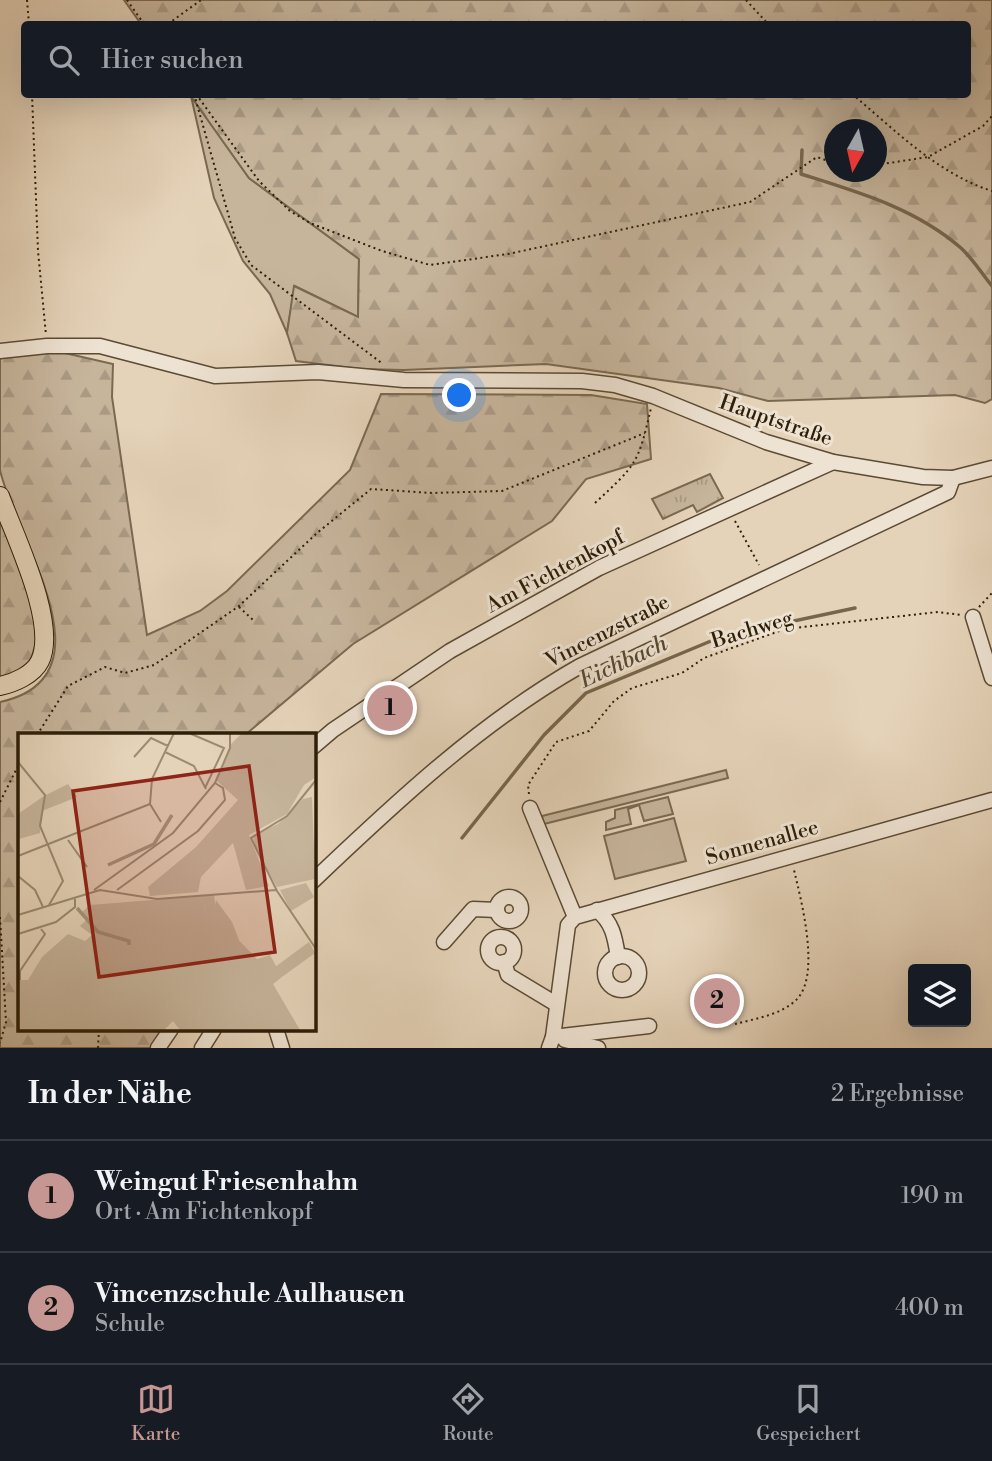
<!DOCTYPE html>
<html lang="de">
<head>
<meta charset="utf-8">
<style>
  :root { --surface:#171b24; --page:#242831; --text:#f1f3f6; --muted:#9ea1a6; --line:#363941; --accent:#c59692 }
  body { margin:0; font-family:"Libre Bodoni",serif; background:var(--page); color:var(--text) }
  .controls { position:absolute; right:21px; bottom:21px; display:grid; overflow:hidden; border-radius:7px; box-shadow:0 7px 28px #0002 }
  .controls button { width:63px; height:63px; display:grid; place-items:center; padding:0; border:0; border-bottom:2px solid var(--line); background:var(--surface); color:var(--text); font:35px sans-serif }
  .compass { position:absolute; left:824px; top:119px; width:63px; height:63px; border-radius:50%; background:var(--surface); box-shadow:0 7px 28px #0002; rotate:188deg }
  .you { position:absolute; left:460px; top:396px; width:24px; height:24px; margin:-18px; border:5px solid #fff; border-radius:50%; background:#1a73e8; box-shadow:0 0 0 10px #1a73e833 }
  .badge { display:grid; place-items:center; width:46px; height:46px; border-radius:50%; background:var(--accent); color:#111; font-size:23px; font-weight:700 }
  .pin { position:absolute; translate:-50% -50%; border:4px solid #fff; box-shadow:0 2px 7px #0006 }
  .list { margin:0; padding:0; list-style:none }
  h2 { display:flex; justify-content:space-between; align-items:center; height:91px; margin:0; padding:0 28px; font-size:30px }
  h2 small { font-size:23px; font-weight:400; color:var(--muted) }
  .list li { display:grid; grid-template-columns:46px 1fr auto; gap:21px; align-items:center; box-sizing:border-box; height:112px; padding:0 28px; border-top:2px solid var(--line) }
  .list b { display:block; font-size:26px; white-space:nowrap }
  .list p { margin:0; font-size:23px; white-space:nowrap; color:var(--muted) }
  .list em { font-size:23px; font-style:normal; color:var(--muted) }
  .icon { flex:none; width:38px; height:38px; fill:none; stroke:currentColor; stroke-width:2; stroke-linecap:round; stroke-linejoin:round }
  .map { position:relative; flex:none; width:992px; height:1048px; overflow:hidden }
  .search { position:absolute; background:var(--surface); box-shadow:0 7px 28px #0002; left:21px; right:21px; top:21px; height:77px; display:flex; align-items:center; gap:18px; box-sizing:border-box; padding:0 24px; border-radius:7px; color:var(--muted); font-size:26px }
  .sheet { height:315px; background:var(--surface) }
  nav { display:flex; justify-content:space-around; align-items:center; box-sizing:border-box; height:98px; border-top:2px solid var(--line); background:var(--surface); font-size:19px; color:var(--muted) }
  nav a { display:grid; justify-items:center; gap:4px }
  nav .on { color:var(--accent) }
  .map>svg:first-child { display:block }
</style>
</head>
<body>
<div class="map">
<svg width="992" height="1048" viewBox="0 0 992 1048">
  <defs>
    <pattern id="forest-firs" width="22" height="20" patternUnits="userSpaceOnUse" patternTransform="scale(1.75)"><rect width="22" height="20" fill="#c6b49b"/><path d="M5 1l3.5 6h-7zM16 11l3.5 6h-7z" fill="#aa9a84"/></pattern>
    <pattern id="park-tufts" width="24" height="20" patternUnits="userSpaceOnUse" patternTransform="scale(1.75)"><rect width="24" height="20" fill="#c6b49b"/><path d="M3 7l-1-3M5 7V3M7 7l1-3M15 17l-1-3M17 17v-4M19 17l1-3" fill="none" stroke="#aa9a84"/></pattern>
  </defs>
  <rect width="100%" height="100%" fill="#e5d3b9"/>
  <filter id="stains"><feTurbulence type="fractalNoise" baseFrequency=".00286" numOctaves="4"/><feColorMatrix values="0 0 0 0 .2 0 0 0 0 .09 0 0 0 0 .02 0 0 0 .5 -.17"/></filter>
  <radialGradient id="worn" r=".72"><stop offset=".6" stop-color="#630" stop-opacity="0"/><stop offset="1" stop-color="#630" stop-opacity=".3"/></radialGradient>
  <g fill="#c6b49b" stroke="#7a6951" stroke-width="2">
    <path d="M191,96L249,178L359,259L358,317L295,286L287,333L270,294L243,261L214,198Z"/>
    <path d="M726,770L728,778L544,824L542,816Z"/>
    <path d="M668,797L673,814L644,821L639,805L628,809L631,824L606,830V822L615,818V810Z"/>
    <path d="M674,818L686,861L615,879L604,836Z"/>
  </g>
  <g fill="url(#forest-firs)" stroke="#7a6951" stroke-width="2" fill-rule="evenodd">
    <path d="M124,0H992V399L985,403L955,395L768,401L719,388L546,364L404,370L360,369L296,361L287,333L294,286L358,317L359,259L249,178L190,95L968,94V24H141ZM834,130H876V172H834Z"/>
    <path d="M56,351L113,364L112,397L147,635L200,611L227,591L350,470L381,394L591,395L647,404L651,459L586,479L552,521L353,644L245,735H19V1029H168L154,1048H0V702C117,677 14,536 0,470C0,443 0,388 0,358Z"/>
    <path d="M0,508L31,593L38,636L29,666L0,682Z"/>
  </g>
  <path fill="url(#park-tufts)" stroke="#7a6951" stroke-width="2" d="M710,474L723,498L697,512L693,505L663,519L652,499Z"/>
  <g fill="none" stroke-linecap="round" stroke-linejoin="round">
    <g stroke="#76654d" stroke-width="3.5">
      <path d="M802,150L801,174C858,192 915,208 961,248C973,259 982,274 992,286"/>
      <path d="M462,838L544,735L586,693L723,636L855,608"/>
    </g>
    <defs>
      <g id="minor">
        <path d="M0,351L47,346H100L215,376L318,372L404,380L582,381L615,385L653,396L766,442L833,462L923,477L953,478L992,468"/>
        <path d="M973,617L992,678"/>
        <path d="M313,747L333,730L450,651L599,568L833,462"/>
        <path d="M530,808L575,917"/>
        <path d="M313,881C396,802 480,723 580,666L948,492L953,478"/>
        <circle cx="509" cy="909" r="12"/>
        <path d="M597,910C613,923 615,938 618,957"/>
        <circle cx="501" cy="950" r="13"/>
        <path d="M444,942L473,909L497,910"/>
        <circle cx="622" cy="973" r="17"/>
        <path d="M504,962L508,975L556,1004"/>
        <path d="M276,1029L282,1048"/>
        <path d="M553,1037L649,1026"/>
        <path d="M565,1040L598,1048"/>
        <path d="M158,1048L171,1029"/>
        <path d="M202,1048L214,1029"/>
        <path d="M549,1048L553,1037L568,925L575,917L992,800"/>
      </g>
      <path id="major" d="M0,496C14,535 58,623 40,661C33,675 14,683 0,686"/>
    </defs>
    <use href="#minor" stroke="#5b4b34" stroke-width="17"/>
    <use href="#major" stroke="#2d1e07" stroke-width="20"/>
    <g stroke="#2d1e07" stroke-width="2" stroke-dasharray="2 3.5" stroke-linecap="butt">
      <path d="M27,0L29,24"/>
      <path d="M127,0L144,24"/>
      <path d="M746,0L768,24"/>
      <path d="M168,24L201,0"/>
      <path d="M32,94L38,251L46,335"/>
      <path d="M194,94L235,238L251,265L383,364"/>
      <path d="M196,94L259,181L290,211L310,223L382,251L430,265L508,254L750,202L817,157L834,163"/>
      <path d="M852,94C895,130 938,174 992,191"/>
      <path d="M876,165L928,157L983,126L992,116"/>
      <path d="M595,503C637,464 638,464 651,408"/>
      <path d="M735,521L759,565"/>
      <path d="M239,607L253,620"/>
      <path d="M979,607L992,593"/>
      <path d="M37,735L68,686L105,667L125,673L154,665L239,606L317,533L371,489L432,493L502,491L645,433"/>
      <path d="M529,794L528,785L556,742L589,731L614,701L632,688L682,673L704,658L785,629L938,612L961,615"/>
      <path d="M0,802L19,764"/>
      <path d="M0,917L6,1022L0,1043"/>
      <path d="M735,1024C754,1019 780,1015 795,1001C822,978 801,900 794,870"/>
      <path d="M98,1048L99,1029"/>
    </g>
    <use href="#minor" stroke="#eee2d2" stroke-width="14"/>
    <use href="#major" stroke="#e5d3b9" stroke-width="18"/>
  </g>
  <g text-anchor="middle" stroke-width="6" stroke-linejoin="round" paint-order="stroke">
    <g font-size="21" fill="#2d1e07" stroke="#eee2d2">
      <text transform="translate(776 420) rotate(19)" y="7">Hauptstraße</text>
      <text transform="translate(555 571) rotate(-28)" y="7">Am Fichtenkopf</text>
      <text transform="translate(752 629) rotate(-17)" y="7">Bachweg</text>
      <text transform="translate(607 631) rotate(-27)" y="7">Vincenzstraße</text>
      <text transform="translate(762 842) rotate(-16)" y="7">Sonnenallee</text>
    </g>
    <g font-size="23" font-style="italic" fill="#574830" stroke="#eee2d2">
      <text transform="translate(623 661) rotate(-25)" y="8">Eichbach</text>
    </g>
  </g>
  <g transform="translate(18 733)">
    <rect width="298" height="298" fill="#e5d3b9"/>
    <path d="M50,51L59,64L24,78L28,62ZM26,63L22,100L1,106L0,81ZM288,150L296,164L273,178L262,157ZM198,167L214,189L221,207L187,182L186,172L197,175ZM291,209L297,220L264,244L257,234Z" fill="#c6b49b"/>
    <path d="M224,0H297V45L286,52L269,81L231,102L251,153L228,157L215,110L183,144L180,159L132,163L130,154L178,114L220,67L198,47L213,11ZM294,64L297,146L259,154L237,115L235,102L260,91L285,66ZM196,162L198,176L186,172L187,182L208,194L239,226L252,222L264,244L255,251L282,297H162L155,288L146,297H0V247H10L24,224L50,201L67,208L74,202L62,193L68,187L64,179L72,172Z" fill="#c6b49b"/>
    <path fill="none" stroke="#a6957c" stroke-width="3.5" d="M90,132L136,111L154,82M59,175L80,199L111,208V212"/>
    <path fill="none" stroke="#9b8b72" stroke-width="2" d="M171,0L206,15L187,55M147,19L176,33L188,56M116,24L133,5L150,13M0,29L27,62L22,93L45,148L31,172M298,47L269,83L233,105L259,158L298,216M132,71L134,46L156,0M132,71L143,89M50,107L69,134M0,123L132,71M0,143L17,157L25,174M76,157L155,100L197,50L212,15V0M99,157L180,98L207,67L205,55L197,50M0,182L82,157L139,166L258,157M0,201L38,189L57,174V166M2,247V238L27,201L23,196"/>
    <path fill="#8f2418" fill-opacity="0.15" stroke="#8f2418" stroke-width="3.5" d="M231,33L257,219L81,244L55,58Z"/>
    <rect width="298" height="298" fill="none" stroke="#2d1e07" stroke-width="3.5"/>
  </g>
  <rect width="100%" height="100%" filter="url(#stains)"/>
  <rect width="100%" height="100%" fill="url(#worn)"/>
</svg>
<div class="controls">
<button><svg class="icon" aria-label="layers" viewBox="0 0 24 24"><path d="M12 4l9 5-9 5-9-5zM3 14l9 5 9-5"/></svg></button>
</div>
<svg class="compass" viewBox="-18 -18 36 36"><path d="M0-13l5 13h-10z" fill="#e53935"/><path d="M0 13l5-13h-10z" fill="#9ea1a6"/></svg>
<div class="you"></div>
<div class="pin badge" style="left:390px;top:708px">1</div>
<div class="pin badge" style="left:717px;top:1001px">2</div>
<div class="search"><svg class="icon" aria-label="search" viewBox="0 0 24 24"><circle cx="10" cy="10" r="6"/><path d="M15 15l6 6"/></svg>Hier suchen</div>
</div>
<section class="sheet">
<h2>In der Nähe<small>2 Ergebnisse</small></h2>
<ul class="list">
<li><span class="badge">1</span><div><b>Weingut Friesenhahn</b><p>Ort · Am Fichtenkopf</p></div><em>190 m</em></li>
<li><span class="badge">2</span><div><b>Vincenzschule Aulhausen</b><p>Schule</p></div><em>400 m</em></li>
</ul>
</section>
<nav>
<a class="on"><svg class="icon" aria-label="map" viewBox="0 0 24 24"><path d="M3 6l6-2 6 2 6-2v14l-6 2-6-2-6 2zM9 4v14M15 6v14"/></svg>Karte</a>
<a><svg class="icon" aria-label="directions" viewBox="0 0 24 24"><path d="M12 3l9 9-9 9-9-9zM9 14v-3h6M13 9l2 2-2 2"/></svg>Route</a>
<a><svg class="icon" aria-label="saved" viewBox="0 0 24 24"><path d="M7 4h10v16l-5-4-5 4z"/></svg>Gespeichert</a>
</nav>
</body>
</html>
